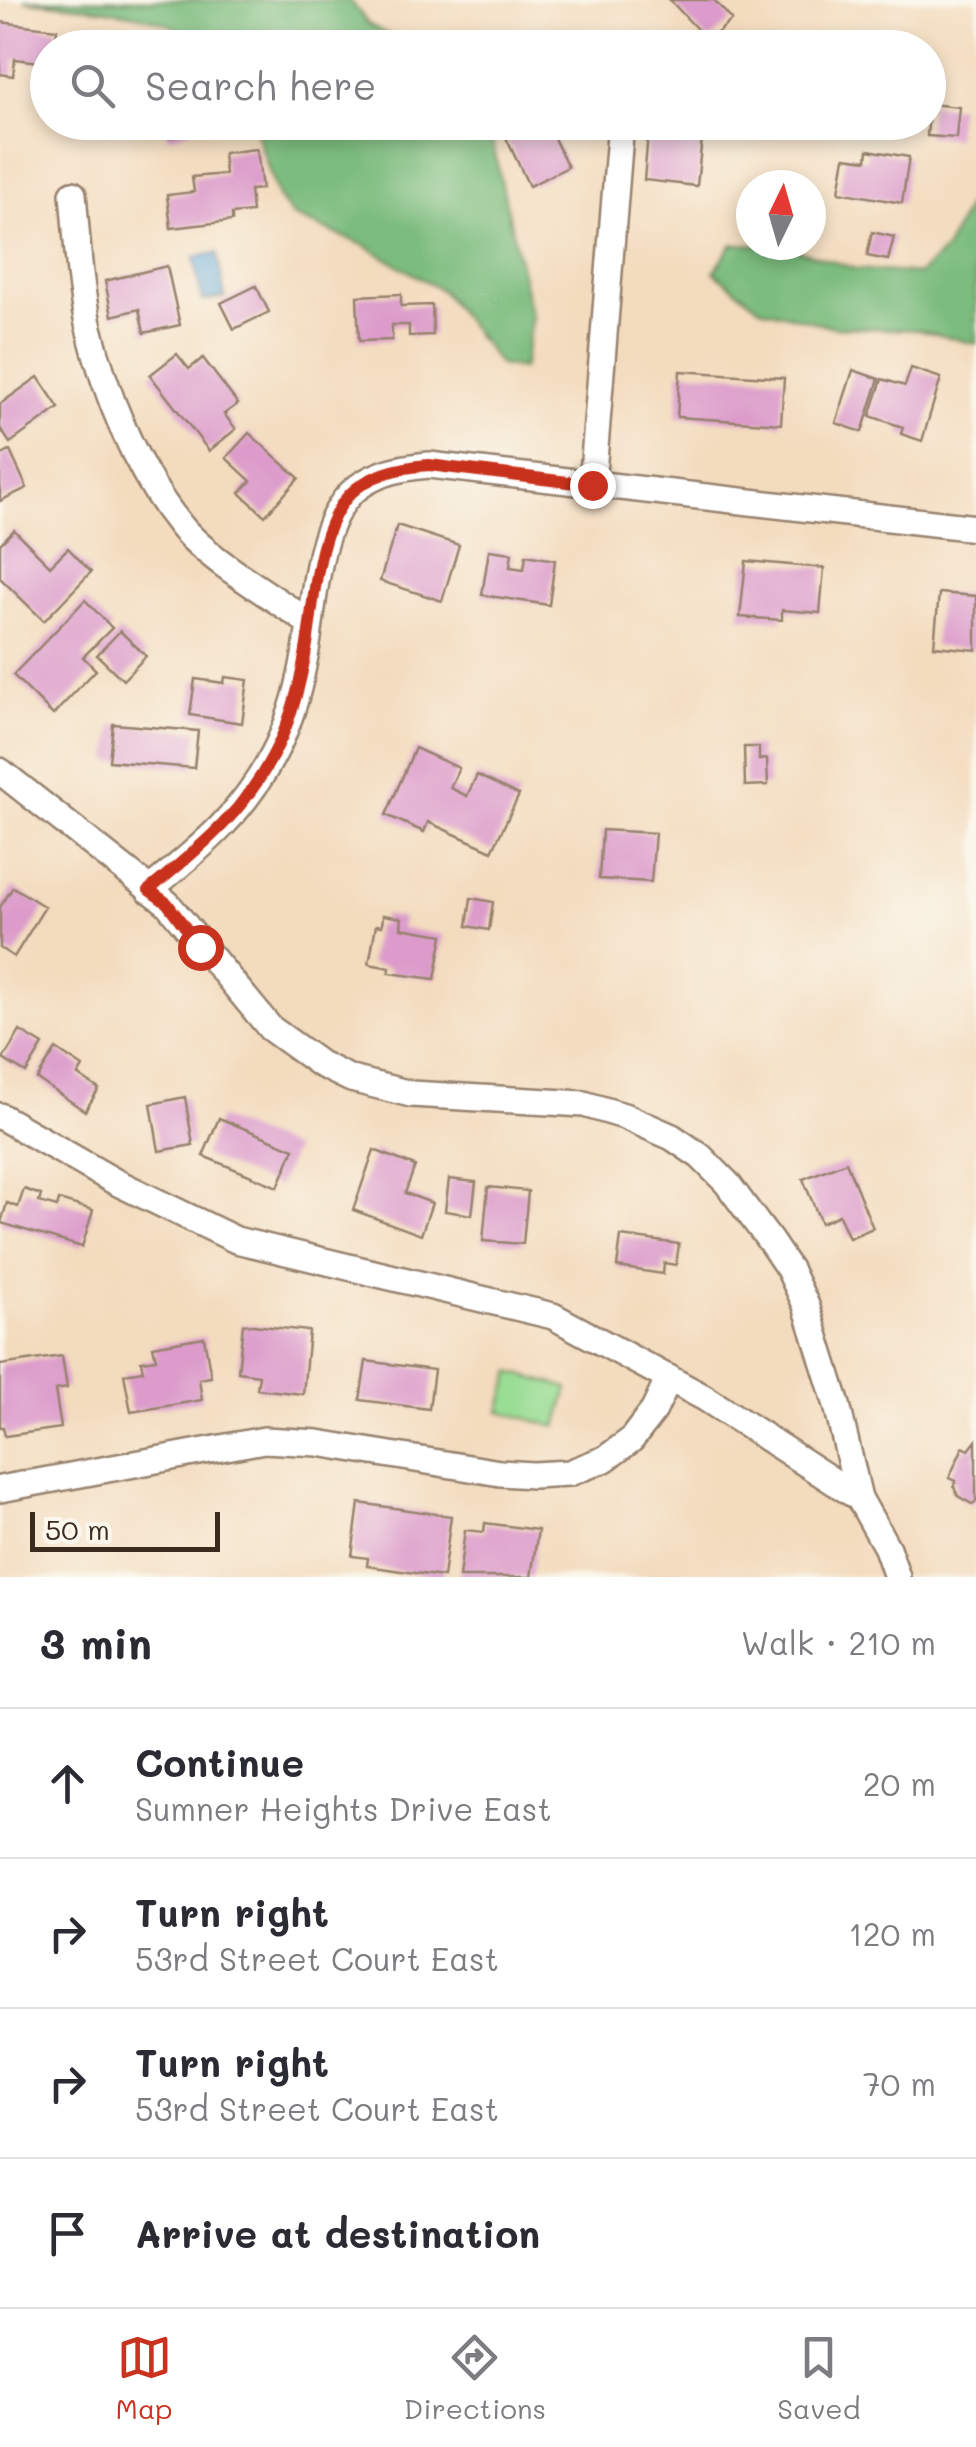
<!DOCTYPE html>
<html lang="en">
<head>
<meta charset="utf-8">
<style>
  :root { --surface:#fff; --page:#f2f2f3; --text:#2b2b33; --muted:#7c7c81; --line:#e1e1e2; --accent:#c8321e }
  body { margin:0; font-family:Mali,sans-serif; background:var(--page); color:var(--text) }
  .compass { position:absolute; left:736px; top:170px; width:90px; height:90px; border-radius:50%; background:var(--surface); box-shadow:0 5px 15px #0003; rotate:5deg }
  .scale { position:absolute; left:30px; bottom:25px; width:190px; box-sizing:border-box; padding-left:10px; border:5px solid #3b2a1e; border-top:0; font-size:28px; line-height:35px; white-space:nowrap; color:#3b2a1e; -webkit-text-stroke:8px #fbf7ec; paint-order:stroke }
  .stop { position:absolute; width:30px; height:30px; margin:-22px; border:8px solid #c8321e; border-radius:50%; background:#fff }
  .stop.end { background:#c8321e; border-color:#fff; box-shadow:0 2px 10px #0008 }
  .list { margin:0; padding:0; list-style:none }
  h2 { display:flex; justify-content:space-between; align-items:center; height:130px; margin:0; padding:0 40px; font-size:42px }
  h2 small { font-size:32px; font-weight:400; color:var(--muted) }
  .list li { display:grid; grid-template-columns:65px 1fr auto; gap:30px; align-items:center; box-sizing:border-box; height:150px; padding:0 40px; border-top:2px solid var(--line) }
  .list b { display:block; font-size:38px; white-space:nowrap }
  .list p { margin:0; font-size:32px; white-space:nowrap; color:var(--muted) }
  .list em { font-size:32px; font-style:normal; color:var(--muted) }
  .icon { flex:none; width:55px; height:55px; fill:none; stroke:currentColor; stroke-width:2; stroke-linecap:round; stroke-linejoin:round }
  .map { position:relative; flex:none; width:976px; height:1577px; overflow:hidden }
  .search { position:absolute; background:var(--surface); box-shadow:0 5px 15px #0003; left:30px; right:30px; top:30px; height:110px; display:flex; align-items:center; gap:25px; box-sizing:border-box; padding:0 35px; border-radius:55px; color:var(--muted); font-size:38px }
  .sheet { height:730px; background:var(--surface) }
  nav { display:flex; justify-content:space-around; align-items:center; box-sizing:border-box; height:140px; border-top:2px solid var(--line); background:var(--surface); font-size:28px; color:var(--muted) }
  nav a { display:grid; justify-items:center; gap:5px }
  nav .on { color:var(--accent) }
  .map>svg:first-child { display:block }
</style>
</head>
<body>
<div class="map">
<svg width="976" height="1577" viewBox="0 0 976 1577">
  <rect width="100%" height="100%" fill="#fbf7ec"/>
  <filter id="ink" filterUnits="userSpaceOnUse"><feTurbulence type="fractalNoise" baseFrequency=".01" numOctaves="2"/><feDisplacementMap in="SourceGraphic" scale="20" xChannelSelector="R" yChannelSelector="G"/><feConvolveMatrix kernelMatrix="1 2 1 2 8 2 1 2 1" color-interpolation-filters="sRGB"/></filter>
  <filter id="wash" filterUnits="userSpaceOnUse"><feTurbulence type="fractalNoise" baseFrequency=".0048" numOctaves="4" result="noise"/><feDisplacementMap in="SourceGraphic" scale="40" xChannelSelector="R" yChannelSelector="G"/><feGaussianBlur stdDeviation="2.25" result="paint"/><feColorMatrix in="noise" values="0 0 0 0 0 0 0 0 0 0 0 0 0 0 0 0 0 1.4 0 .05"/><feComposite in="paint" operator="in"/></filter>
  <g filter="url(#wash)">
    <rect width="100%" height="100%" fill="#f3dbbe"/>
    <path fill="#9add94" stroke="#6a8459" stroke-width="2.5" d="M511,1372L568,1388L557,1427L500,1411Z"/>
    <g fill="#7bbc7e" stroke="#5b734e" stroke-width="2.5">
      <path d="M24,0H350L368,24L412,47H201C174,9 69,7 24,0Z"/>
      <path d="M253,123H488L532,318L523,369L500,365L442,291L364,245L292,216L278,197Z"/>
      <path d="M976,189V344L918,330L834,327L760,308L714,272L732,244L782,245L856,269L919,274L945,250Z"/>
    </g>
    <path fill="#5fa5d5" stroke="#4d687a" stroke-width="2.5" d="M217,253L225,297L202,301L194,257Z"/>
    <g id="blocks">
      <g fill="#dc9bcb">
        <path d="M670,0H714L732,20L708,41Z"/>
        <path d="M0,22L57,29L55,48H48V63L15,59L13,76L0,74Z"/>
        <path d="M930,104L959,107L956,138L927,136Z"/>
        <path d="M163,122H209V123L169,138Z"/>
        <path d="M511,122H576L552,134L568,167L529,186L501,127Z"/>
        <path d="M649,122L703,127L697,186L644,180Z"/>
        <path d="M257,149L262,189L250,190L252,212L232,214V221L171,228L167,195L194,192L192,177L225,174L223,153Z"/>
        <path d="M868,150L909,157L902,203L839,192L845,157L867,160Z"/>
        <path d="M872,232L894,237L888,260L867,256Z"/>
        <path d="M167,266L180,325L144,333L139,309L112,316L105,281Z"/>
        <path d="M256,286L269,312L234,329L221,303Z"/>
        <path d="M401,294V306L432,305L433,335L409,336V325H392V340L359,341L357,296Z"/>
        <path d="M177,354L189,369L203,358L238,404L224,414L236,429L209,451L150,375Z"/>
        <path d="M911,368L941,378L922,441L901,434L903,427L870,416L882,379L905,386Z"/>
        <path d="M853,370L879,379L862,432L836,423Z"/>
        <path d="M680,371L784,378L781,424L677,417Z"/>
        <path d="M38,377L59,408L10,443L0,428V404Z"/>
        <path d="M249,433L299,478L265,516L240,493L251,481L226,458Z"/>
        <path d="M10,451L27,488L0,501V456Z"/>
        <path d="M397,525L459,545L442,601L380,581Z"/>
        <path d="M14,530L50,566L68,548L91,572L44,621L0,578V544Z"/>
        <path d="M489,550L512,553L510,567L524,569L526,555L555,560L549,605L482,595Z"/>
        <path d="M746,561L824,568L820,613L782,610V620L740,617Z"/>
        <path d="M939,593L976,596V650L934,646Z"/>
        <path d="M85,600L112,628L83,657L96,670L53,715L13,675Z"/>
        <path d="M120,631L146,656L123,680L97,655Z"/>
        <path d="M225,677L248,680L242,723L190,715L195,679L224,683Z"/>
        <path d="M113,724L198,731L194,768L109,761Z"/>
        <path d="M744,747H759V760L767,759L768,785L745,786Z"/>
        <path d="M415,748L459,768L450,788L467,796L477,775L519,795L492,851L428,822L424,832L386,815Z"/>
        <path d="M602,830L655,833L651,882L599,879Z"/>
        <path d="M13,887L45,907L14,957L0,948V907Z"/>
        <path d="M471,898L493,902L489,930L467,926Z"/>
        <path d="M383,915L402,918L401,928L443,935L435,979L389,973L390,968L369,964L376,925L382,926Z"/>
        <path d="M20,1031L43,1045L26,1073L3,1059Z"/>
        <path d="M56,1049L83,1067L78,1075L99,1089L85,1111L37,1079Z"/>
        <path d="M185,1097L193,1145L159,1151L151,1104Z"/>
        <path d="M219,1118L294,1149L278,1187L203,1156Z"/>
        <path d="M374,1150L415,1166L405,1193L432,1203L421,1235L353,1210Z"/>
        <path d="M846,1162L873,1228L849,1238L839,1215L821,1223L803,1179Z"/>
        <path d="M449,1179L476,1182L472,1215L445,1211Z"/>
        <path d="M488,1187L528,1191L523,1244L483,1241Z"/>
        <path d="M24,1189L41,1195L39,1202L57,1207L59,1200L93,1210L82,1247L1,1223L7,1203L18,1207Z"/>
        <path d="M621,1236L679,1244L676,1265L664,1263L663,1274L617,1267Z"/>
        <path d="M243,1324L309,1331L303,1394L257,1389L259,1375L238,1372Z"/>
        <path d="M204,1337L211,1377L199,1379L202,1400L131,1412L124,1374L143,1371L141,1361L156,1359L153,1346Z"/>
        <path d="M62,1356L67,1388L55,1390L61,1428L5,1436L3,1427H0V1365Z"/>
        <path d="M366,1361L434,1370L429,1409L360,1400Z"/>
        <path d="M976,1441V1502L972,1504L958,1496L954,1487L956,1481L949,1478L963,1447L969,1450Z"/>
        <path d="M359,1503L451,1516L443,1577L367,1566L368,1558L352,1556Z"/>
        <path d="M485,1523L538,1530L531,1577H459L465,1530L484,1532Z"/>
      </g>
    </g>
  </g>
  <g filter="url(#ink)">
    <use href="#blocks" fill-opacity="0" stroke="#97826e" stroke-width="2.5"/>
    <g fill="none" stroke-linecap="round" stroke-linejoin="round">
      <defs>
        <g id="minor">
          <path d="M73,194C77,237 79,282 88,324C105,393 135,469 180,525C208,560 271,595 308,622"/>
          <path d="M592,485L621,122"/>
          <path d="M0,771L167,903L270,1028L320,1064L351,1079L411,1094L584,1104L624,1116L672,1137L700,1156L727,1183L770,1241L789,1269L806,1305L837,1405L859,1498L887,1548L897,1577"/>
          <path d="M149,890C200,848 241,816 273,755C288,727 298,693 304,661C315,612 313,531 351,493C372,473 402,467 429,465L976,528"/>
          <path d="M0,1116L114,1181L236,1240L553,1316L705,1398L859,1498"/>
          <path d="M0,1489L264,1440L318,1443L500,1473L533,1475L569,1473L605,1459L631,1440L654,1410L669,1378"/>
        </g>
      </defs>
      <use href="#minor" stroke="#97826e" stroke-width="30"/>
      <use href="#minor" stroke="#fff" stroke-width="25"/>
    </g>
  </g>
  <g fill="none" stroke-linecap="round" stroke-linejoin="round" filter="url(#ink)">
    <path stroke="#c8321e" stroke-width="12" d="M200,947L167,903L149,890C199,848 242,815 273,755C288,727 298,693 304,661C315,611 313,531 351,493C372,473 402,467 429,465L592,485"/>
  </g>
</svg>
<svg class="compass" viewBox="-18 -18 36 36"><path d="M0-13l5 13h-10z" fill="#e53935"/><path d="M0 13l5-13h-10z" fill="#7c7c81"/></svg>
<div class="scale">50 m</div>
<div class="stop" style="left:200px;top:947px"></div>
<div class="stop end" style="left:592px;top:485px"></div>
<div class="search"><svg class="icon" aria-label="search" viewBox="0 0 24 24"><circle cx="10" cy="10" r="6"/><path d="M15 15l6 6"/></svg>Search here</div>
</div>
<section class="sheet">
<h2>3 min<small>Walk · 210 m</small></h2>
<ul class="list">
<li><svg class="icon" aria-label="ahead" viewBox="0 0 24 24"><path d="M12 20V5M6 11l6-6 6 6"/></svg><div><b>Continue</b><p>Sumner Heights Drive East</p></div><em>20 m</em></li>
<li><svg class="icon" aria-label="right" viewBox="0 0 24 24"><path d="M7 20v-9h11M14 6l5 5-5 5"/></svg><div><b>Turn right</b><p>53rd Street Court East</p></div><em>120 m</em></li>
<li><svg class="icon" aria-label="right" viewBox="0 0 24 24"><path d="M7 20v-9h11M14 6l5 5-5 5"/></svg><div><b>Turn right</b><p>53rd Street Court East</p></div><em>70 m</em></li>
<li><svg class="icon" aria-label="arrive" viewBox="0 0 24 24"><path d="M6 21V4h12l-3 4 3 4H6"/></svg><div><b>Arrive at destination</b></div></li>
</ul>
</section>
<nav>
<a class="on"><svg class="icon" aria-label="map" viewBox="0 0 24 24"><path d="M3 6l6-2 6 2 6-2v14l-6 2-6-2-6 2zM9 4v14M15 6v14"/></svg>Map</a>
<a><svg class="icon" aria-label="directions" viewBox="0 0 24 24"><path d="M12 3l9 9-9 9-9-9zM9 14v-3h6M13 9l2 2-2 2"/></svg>Directions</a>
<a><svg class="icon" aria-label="saved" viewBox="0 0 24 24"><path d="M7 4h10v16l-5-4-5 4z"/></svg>Saved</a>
</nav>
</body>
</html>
